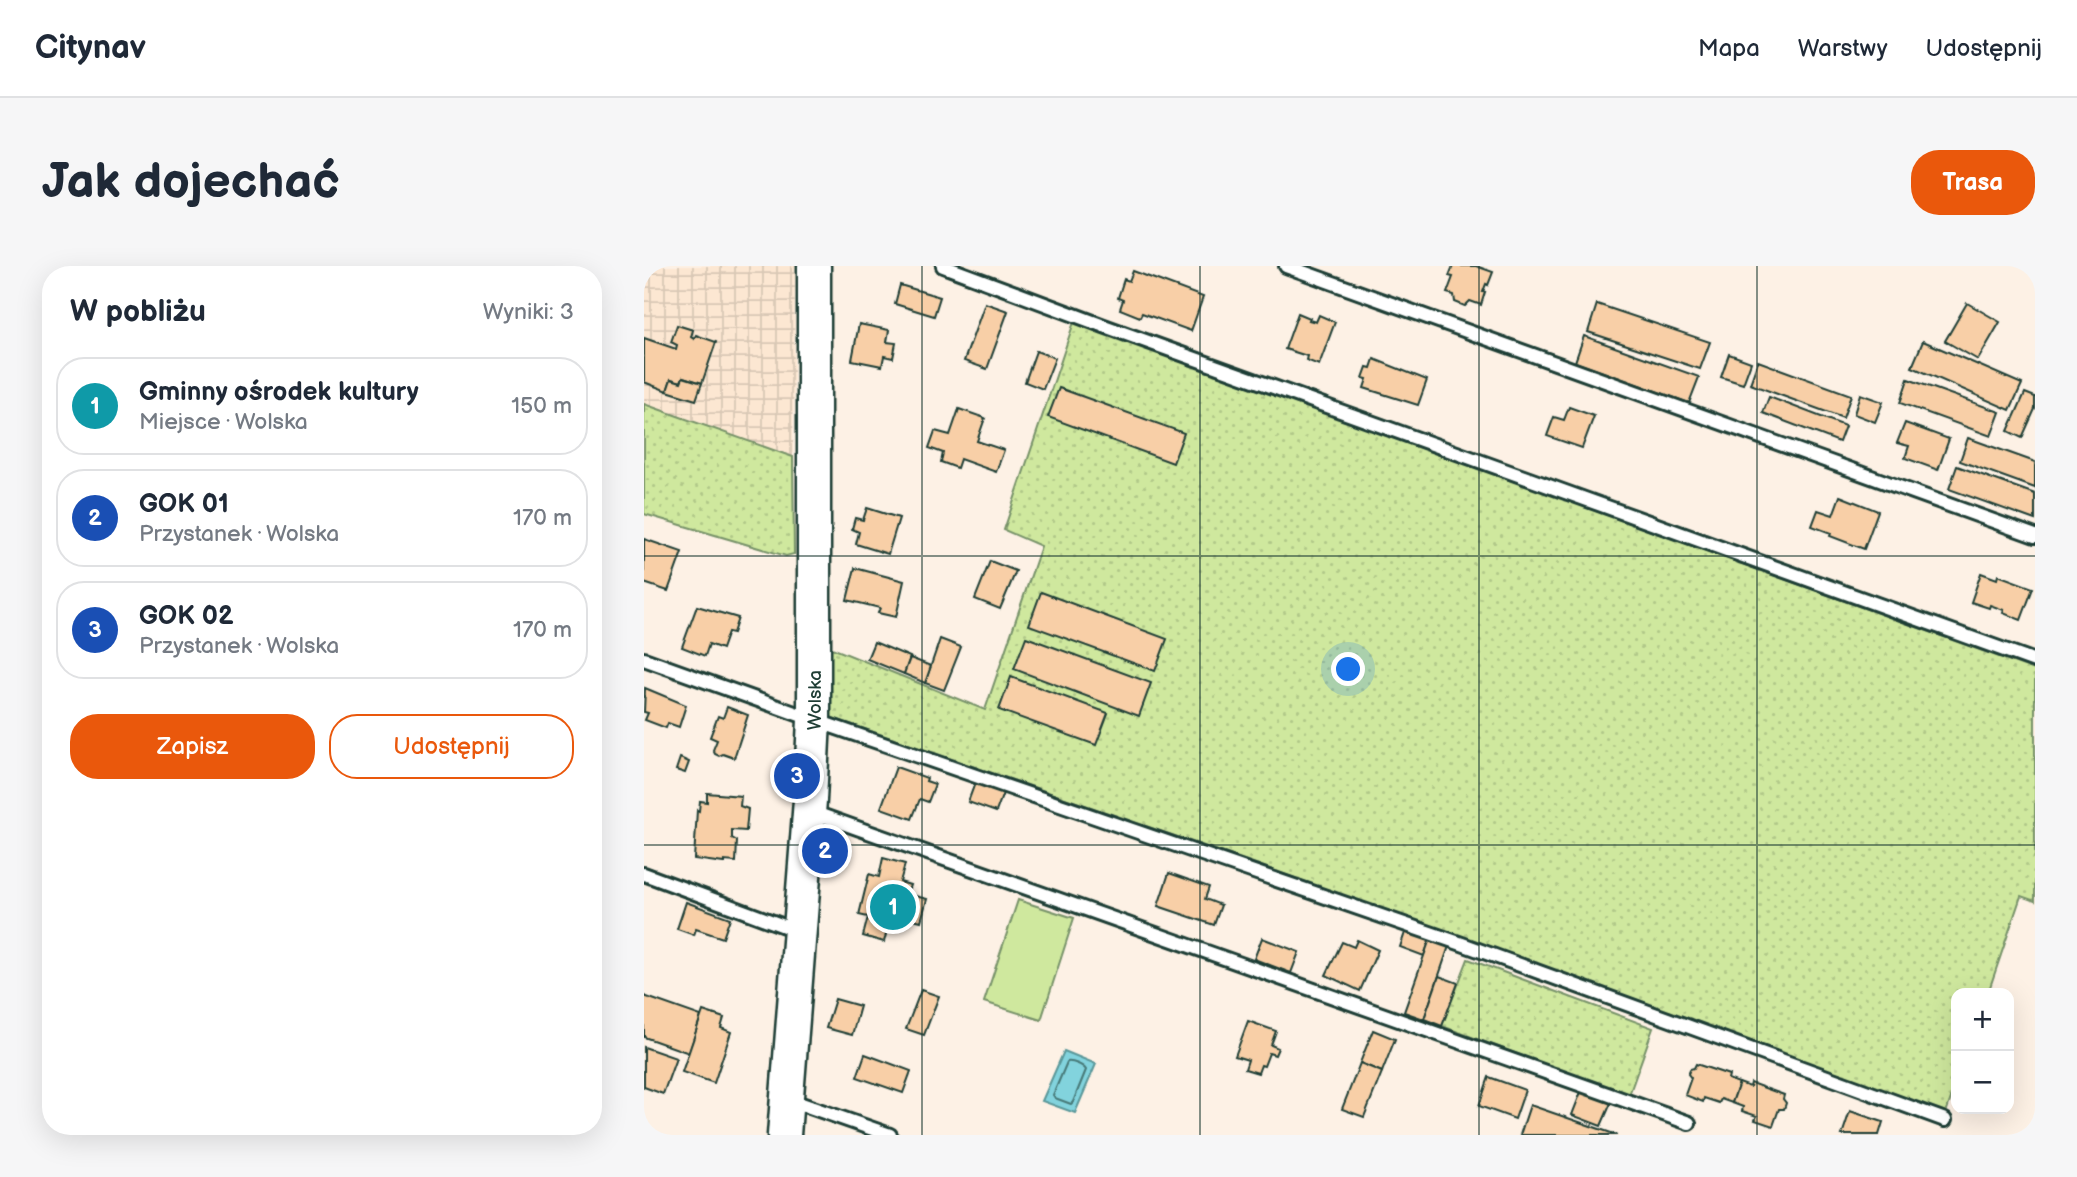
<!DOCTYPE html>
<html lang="pl">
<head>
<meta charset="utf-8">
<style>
  :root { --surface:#fff; --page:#f6f6f7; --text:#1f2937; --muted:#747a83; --line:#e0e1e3; --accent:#ea580c }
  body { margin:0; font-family:"Balsamiq Sans",sans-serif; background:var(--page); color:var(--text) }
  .controls { position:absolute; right:21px; bottom:21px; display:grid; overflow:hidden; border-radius:14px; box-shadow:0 7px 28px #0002 }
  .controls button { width:63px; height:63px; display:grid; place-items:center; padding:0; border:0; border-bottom:2px solid var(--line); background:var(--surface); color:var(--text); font:35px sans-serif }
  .you { position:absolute; left:705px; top:404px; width:24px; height:24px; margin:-18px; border:5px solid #fff; border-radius:50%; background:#1a73e8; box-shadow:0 0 0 10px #1a73e833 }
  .badge { display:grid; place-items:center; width:46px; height:46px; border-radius:50%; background:var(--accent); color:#fff; font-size:23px; font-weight:700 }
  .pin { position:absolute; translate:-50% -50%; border:4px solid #fff; box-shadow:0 2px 7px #0006 }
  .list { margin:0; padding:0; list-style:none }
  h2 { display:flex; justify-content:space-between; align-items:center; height:91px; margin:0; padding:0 28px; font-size:30px }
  h2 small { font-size:23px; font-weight:400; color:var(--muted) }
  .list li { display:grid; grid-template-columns:46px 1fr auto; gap:21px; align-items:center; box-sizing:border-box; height:98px; margin:0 14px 14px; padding:0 14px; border:2px solid var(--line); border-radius:28px }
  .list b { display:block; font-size:26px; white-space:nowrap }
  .list p { margin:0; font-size:23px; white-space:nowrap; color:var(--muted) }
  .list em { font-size:23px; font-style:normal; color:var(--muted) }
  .actions { display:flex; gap:14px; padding:21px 28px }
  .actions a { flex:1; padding:16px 0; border:2px solid var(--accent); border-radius:28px; text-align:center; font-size:24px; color:var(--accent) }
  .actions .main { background:var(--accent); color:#fff }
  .map { position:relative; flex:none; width:1391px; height:869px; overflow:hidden; border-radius:28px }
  header { display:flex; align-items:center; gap:42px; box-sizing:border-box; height:98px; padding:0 35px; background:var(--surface); border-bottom:2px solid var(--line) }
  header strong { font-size:33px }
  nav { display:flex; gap:38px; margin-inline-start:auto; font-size:24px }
  .intro { display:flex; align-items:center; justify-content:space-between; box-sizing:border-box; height:168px; padding:0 42px }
  h1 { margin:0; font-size:49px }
  .button { padding:18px 32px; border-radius:28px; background:var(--accent); color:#fff; font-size:24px; font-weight:700 }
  main { display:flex; gap:42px; padding:0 42px }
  aside { flex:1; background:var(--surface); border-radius:28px; box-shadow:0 7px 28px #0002 }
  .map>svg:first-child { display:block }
</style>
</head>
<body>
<header>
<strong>Citynav</strong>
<nav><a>Mapa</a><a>Warstwy</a><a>Udostępnij</a></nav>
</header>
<div class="intro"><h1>Jak dojechać</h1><a class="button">Trasa</a></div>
<main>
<aside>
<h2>W pobliżu<small>Wyniki: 3</small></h2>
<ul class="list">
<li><span class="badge" style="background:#0f9aa8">1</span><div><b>Gminny ośrodek kultury</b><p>Miejsce · Wolska</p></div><em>150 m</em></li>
<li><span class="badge" style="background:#1a4fb4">2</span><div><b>GOK 01</b><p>Przystanek · Wolska</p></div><em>170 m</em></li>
<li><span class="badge" style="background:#1a4fb4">3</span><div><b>GOK 02</b><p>Przystanek · Wolska</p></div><em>170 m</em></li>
</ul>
<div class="actions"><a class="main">Zapisz</a><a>Udostępnij</a></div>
</aside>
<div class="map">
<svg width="1391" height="869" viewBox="0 0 1391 869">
  <defs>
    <pattern id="industrial-grid" width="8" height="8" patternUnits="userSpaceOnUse" patternTransform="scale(1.75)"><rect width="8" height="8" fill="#fce7d2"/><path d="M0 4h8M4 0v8" fill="none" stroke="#d8c7b5"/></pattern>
    <pattern id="grass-dots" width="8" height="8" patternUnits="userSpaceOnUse" patternTransform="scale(1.75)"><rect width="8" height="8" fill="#cfe89e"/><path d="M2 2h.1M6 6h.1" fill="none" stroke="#b1c889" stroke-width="1.8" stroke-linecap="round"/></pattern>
  </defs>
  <rect width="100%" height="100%" fill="#fdf1e5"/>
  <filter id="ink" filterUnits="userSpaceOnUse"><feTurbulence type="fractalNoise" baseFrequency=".0143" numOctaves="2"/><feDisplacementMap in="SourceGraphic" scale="14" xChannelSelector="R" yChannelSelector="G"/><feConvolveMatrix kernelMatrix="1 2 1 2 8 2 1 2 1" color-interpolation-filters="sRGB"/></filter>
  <g filter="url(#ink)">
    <path fill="url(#industrial-grid)" d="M0,0H151L149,191L0,138Z"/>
    <g fill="url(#grass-dots)" stroke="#779269" stroke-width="2">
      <path d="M430,56L1391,404V635L1377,630L1344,727H1312V817L1302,847L612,598L186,451L187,431L184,427L183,380L341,444L397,280L360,264Z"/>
      <path d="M0,138L149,191L150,288L142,290L0,248Z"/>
      <path d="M824,693L1009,762L985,829L798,760Z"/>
    </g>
    <path fill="#cfe89e" stroke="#779269" stroke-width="2" d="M374,634L430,652L397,754L340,736Z"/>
    <path fill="#82d3dd" stroke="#5a9799" stroke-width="2" d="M420,785L452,798L431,847L398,835Z"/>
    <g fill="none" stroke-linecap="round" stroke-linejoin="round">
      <path stroke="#477978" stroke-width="2" d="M423,796C428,795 439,799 442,804L429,836L427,838L411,832L409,829Z"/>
    </g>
    <g fill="#f8cfa7" stroke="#1f3d34" stroke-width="2">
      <path d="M809,0H832L849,6L844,19L842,18L839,26H841L837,39L826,35L821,40L811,36L810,29L803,27L809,11L805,10Z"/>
      <path d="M489,5L559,31L547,65L498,47L496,51L476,43L479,34L474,32L480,13L485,15Z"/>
      <path d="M256,19L296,31L290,50L251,38Z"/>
      <path d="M341,37L364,45L343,103L320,95Z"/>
      <path d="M1323,37L1356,56L1334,94L1301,75Z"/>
      <path d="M953,38L1066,76L1056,103L944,66Z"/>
      <path d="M654,47L666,52L665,54L672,56L675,49L691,56L675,99L662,94L663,90L641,83Z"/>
      <path d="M215,58L245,64L243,76L252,77L249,92L240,90L238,100L208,94Z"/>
      <path d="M33,59L49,64L47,71L50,73L52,69L72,76L58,117L39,111L37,116L27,113L23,125L0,116V72L32,83L33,79L27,76Z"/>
      <path d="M940,70L1055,111L1045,137L931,96Z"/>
      <path d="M1279,75L1378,118L1366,144L1268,101Z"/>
      <path d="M392,85L411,92L399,123L381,116Z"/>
      <path d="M1085,88L1107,96L1099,118L1077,111Z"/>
      <path d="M730,93L783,114L774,139L720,122L723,113L719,112L723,101L727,102Z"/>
      <path d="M1114,95L1207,129L1199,152L1106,118Z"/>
      <path d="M39,111L58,117L52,134L23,125L27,113L37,116Z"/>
      <path d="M1264,113L1356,146L1347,170L1256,137Z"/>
      <path d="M415,122L540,167L529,197L404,151Z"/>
      <path d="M1381,127L1391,131V143L1378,172L1364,165Z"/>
      <path d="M1216,128L1239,136L1231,156L1210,148Z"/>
      <path d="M1125,131L1201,160L1195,176L1119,147Z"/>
      <path d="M925,141L950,150L938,182L903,170L910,151L920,154Z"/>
      <path d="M315,143L341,152L333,175L360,184L352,206L316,193L313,202L297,196L299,187L285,182L291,165L306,169Z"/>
      <path d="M1261,157L1305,173L1294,204L1261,192L1265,180L1253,177Z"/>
      <path d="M1324,172L1391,196V222L1316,195Z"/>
      <path d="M1313,200L1391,228V254L1305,223Z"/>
      <path d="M1196,230L1234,245L1220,283L1186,270L1187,267L1168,260L1174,244L1189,249Z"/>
      <path d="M223,242L255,252L244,288L212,278L215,266L208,263L211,252L219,254Z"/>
      <path d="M0,273L38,286L24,325L0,317Z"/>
      <path d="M346,295L372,305L356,343L331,333Z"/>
      <path d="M211,302L260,315L252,351L234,347L236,342L203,334Z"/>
      <path d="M1337,307L1353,313L1354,309L1389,322L1377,354L1359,347L1360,344L1346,339L1345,342L1327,336Z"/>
      <path d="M397,326L523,373L511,405L385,359Z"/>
      <path d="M53,340L94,352L89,367L84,366L78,383L65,378L61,390L38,381Z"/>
      <path d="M382,371L507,417L495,450L370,403Z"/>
      <path d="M296,373L317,381L300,424L281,417Z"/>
      <path d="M230,376L266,391L260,408L223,393Z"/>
      <path d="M266,392L287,400L281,417L260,408Z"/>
      <path d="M367,411L464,447L452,479L355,444Z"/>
      <path d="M1,422L42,439L35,461L24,457L22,462L1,454L4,447L0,446Z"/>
      <path d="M83,441L104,449L90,492L79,488L75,490L71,488L69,484L73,474L66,471L74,450L79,452Z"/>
      <path d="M36,492L45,496L41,507L32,504Z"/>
      <path d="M252,501L283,512L282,515L291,518L284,536L276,533L268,553L237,542Z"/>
      <path d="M331,517L359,527L352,546L324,536Z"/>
      <path d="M63,527L97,530L96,540L104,543L102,565L88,564V572L93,575L92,596L80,595V597L50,593L53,544L55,545L56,535L63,536Z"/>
      <path d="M239,592L261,598L256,616L266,619L263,628L283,633L277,655L258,650L255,659L245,657L240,676L219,670L224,651L215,649L225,608L235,611Z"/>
      <path d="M525,607L565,621L561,633L577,639L570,659L514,640Z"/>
      <path d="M42,636L86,652L79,672L52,663L50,669L33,663Z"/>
      <path d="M762,664L786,673L780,690L756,681Z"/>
      <path d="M618,672L655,686L647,707L610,693Z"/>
      <path d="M786,673L805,680L780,753L760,746Z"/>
      <path d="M713,674L734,684L716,725L682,709L698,676L710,681Z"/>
      <path d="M795,710L814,717L798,760L780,753Z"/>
      <path d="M277,724L295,730L280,769L262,763Z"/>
      <path d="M0,730L57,750L45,787L0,771Z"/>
      <path d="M191,733L216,740L208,769L182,762Z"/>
      <path d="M59,745L80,752L77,762L87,766L70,817L38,806Z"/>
      <path d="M604,755L632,765L627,779L634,782L631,789L625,787L620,800L617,799L614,807L601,803L604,794L591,790Z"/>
      <path d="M729,764L751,773L738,806L716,797Z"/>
      <path d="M0,781L32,792L19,828L0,821Z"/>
      <path d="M221,788L267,805L259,827L213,811Z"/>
      <path d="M716,797L738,806L720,851L698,843Z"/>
      <path d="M1052,798L1085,809L1084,813L1095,817L1088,837L1077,833L1075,837L1060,832L1059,836L1041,829L1047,812L1044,808L1046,803L1050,802Z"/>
      <path d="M845,811L881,824L871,853L835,840Z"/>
      <path d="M1095,817L1106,821L1107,817L1140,829L1139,833L1142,837L1140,843H1135L1129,860L1111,854L1113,850L1098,845L1099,841L1088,837Z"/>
      <path d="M937,826L967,837L957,860L928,849Z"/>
      <path d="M886,839L973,869H876Z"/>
      <path d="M1206,845L1239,856L1235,869H1198Z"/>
    </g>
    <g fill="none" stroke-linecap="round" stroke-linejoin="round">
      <defs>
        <g id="service">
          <path d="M299,0L460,60L1391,395"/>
          <path d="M642,0L1391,270"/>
          <path d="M0,393L170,454L818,678L1301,854"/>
          <path d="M168,546L1045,857"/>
          <path d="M0,608L156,666"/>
          <path d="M143,833L246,869"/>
        </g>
        <g id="tertiary">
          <path id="s1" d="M140,869L166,534L170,454V0"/>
        </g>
      </defs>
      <use href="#service" stroke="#1f3d34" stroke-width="18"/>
      <use href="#tertiary" stroke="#1f3d34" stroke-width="37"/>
      <use href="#service" stroke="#fff" stroke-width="12"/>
      <use href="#tertiary" stroke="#fff" stroke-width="32"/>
    </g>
  </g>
  <path fill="none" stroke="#1f3d34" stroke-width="2" stroke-opacity="0.55" d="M278,0V869M556,0V869M835,0V869M1113,0V869M0,290H1391M0,579H1391"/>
  <g text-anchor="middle" stroke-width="7" stroke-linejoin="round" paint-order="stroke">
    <g font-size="19" fill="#1f3d34" stroke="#fff">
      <text dy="7" stroke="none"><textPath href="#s1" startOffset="436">Wolska</textPath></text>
    </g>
  </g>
</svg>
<div class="controls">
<button>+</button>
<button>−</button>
</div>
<div class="you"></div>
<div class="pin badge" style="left:249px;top:641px;background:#0f9aa8">1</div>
<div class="pin badge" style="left:181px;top:585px;background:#1a4fb4">2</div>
<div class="pin badge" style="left:153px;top:510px;background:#1a4fb4">3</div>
</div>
</main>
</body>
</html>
